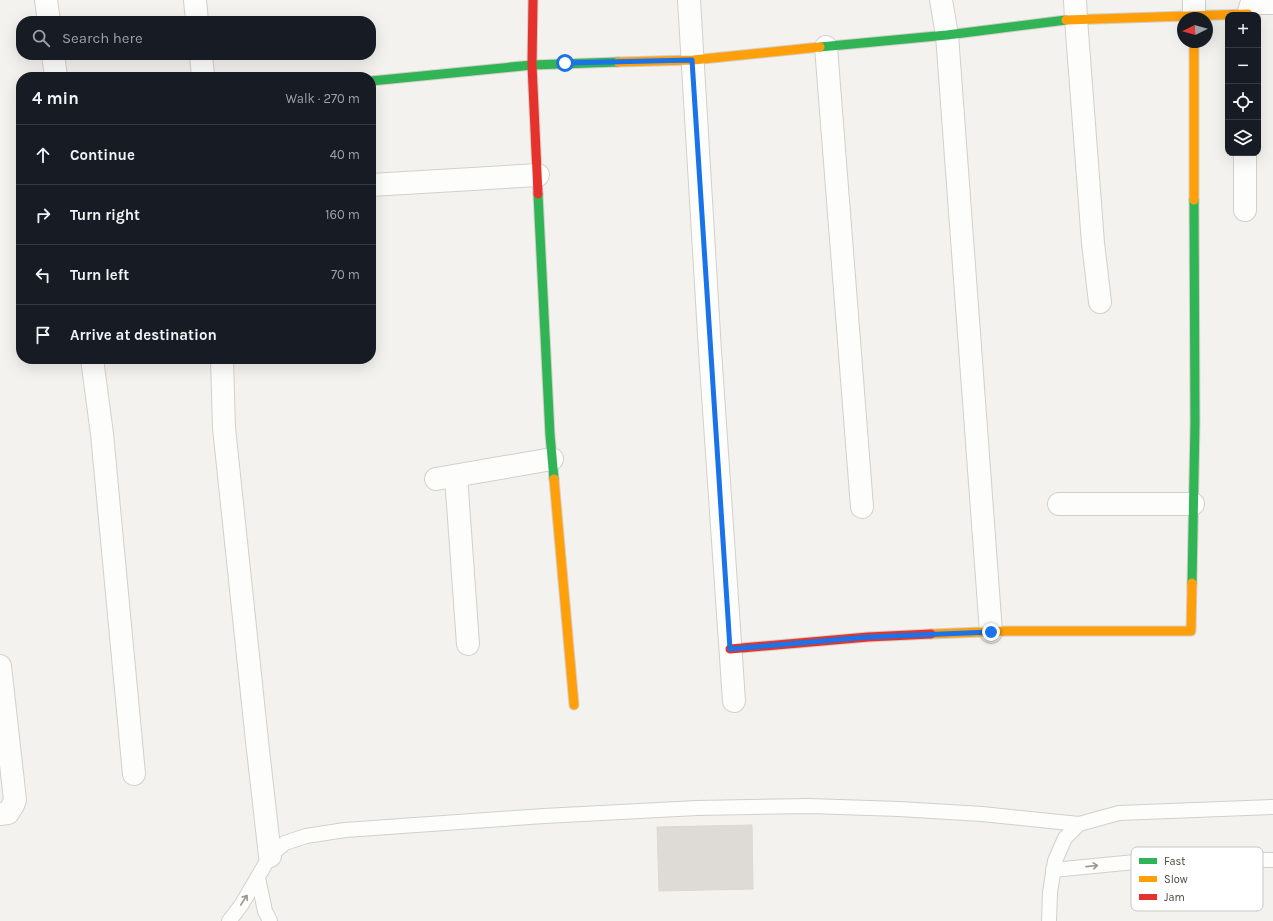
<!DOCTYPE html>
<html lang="en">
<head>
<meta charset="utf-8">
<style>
  :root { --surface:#171b24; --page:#242831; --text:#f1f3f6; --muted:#9ea1a6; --line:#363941 }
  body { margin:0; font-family:Karla,sans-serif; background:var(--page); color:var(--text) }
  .controls { position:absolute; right:12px; top:12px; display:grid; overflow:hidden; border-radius:8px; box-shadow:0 4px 16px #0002 }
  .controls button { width:36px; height:36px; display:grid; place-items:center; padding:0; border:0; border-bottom:1px solid var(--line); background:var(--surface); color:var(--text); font:20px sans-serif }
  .compass { position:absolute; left:1177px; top:12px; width:36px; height:36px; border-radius:50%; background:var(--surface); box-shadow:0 4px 16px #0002; rotate:265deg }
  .stop { position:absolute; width:12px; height:12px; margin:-9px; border:3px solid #1a73e8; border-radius:50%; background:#fff }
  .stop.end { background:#1a73e8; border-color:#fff; box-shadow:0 1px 4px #0008 }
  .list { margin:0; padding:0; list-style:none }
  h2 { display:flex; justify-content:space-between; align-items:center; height:52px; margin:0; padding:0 16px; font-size:17px }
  h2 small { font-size:13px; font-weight:400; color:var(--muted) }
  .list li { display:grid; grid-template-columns:26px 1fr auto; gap:12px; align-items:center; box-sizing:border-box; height:60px; padding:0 16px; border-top:1px solid var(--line) }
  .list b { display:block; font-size:15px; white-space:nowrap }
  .list em { font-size:13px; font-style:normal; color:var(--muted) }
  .icon { flex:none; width:22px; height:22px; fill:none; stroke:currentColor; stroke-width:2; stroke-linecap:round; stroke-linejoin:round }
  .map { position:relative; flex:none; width:1273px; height:921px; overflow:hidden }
  .search { position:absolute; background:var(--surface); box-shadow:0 4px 16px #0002; left:16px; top:16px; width:360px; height:44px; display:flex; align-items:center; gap:10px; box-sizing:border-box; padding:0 14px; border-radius:16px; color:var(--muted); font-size:15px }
  .panel { position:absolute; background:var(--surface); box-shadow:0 4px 16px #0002; left:16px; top:72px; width:360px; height:292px; border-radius:16px }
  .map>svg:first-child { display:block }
</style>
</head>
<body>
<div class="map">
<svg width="1273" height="921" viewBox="0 0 1273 921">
  <rect width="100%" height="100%" fill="#f4f2ee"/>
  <path fill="#dedbd6" stroke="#dcd9d4" d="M752,825L753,889L659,891L657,827Z"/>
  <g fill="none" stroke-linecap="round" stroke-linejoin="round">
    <defs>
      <g id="lane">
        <path d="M1053,870L1135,862L1202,859L1273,860"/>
        <path d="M258,878L265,911L270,921"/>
        <path d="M229,921L242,904L270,856L285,843L306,836L345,830L544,816L697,808L809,806L899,809L982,814L1079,824L1119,813L1273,807"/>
        <path d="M1049,921L1050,892L1055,861L1065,838L1079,824"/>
      </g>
      <g id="street">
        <path d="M46,0L49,21"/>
        <path d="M195,0L197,21"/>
        <path d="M689,0L710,351L734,701"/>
        <path d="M941,0L947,35L991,632"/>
        <path d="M1075,0L1076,19L1093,243L1100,302"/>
        <path d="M1248,15L1251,5L1260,3H1273"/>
        <path d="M1194,18V0"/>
        <path d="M826,47L862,507"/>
        <path d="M53,55L56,77"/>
        <path d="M201,55L203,77"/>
        <path d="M371,185L538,175"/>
        <path d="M1245,210V153"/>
        <path d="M92,359L102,434L134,774"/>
        <path d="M222,359L224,428L257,741L270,856"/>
        <path d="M456,476L468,644"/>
        <path d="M436,479L552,459"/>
        <path d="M1059,504H1193"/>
        <path d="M0,666L15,800L13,805L8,813L0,814"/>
      </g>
      <g id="fast">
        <path d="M820,47L947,35L1066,20"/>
        <path d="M371,81L532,65L618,62"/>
        <path d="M538,194L550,435L554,479"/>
        <path d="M1192,583L1195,423L1194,200"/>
      </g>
      <g id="slow">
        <path d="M1066,20L1248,14"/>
        <path d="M1194,42V200"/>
        <path d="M618,62L693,60L820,47"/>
        <path d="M554,479L574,705"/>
        <path d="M931,634L1008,631H1191L1192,583"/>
      </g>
      <g id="jam">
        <path d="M533,0L532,65L538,194"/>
        <path d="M730,649L868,637L931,634"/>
      </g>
    </defs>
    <use href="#lane" stroke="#d2d0cb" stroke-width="16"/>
    <use href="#street" stroke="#d2d0cb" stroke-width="24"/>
    <use href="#fast" stroke="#d3cfc5" stroke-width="11"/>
    <use href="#slow" stroke="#d3cfc5" stroke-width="11"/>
    <use href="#jam" stroke="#d3cfc5" stroke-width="11"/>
    <use href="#lane" stroke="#fdfdfc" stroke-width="14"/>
    <use href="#street" stroke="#fdfdfc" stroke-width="22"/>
    <use href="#fast" stroke="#30b455" stroke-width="9"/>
    <use href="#slow" stroke="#ff9f0a" stroke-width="9"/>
    <use href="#jam" stroke="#e5322d" stroke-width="9"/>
  </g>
  <defs><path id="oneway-shaft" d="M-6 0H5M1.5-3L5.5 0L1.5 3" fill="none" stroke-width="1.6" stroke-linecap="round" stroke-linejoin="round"/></defs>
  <g stroke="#9b9791">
    <use href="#oneway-shaft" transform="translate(1092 866) rotate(-6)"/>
    <use href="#oneway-shaft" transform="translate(244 900) rotate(-57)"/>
  </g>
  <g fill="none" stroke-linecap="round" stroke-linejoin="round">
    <path stroke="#1a73e8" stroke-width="5" d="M565,63L692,60L730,649L868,637L991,632"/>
  </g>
  <rect x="1131" y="847" width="132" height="64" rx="6" fill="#fff" stroke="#c9c7c4" stroke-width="1"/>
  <rect x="1139" y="858" width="18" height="6" fill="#30b455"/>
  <rect x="1139" y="876" width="18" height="6" fill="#ff9f0a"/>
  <rect x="1139" y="894" width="18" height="6" fill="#e5322d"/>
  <g font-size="11" fill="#4b4439">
    <text x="1164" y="865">Fast</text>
    <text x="1164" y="883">Slow</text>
    <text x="1164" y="901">Jam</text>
  </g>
</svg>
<div class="controls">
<button>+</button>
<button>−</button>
<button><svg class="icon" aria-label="locate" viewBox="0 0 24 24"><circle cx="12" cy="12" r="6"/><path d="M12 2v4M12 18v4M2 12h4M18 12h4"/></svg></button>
<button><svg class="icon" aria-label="layers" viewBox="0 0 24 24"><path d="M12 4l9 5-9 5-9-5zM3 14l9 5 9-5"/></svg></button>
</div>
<svg class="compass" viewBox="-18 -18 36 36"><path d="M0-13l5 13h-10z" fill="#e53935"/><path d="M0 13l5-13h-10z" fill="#9ea1a6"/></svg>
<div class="stop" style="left:565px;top:63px"></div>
<div class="stop end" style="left:991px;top:632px"></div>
<div class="search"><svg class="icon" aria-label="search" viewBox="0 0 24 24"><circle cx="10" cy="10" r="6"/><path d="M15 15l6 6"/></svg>Search here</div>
<section class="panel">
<h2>4 min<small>Walk · 270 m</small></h2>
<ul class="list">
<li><svg class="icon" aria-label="ahead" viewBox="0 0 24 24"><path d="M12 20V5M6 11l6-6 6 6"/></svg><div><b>Continue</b></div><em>40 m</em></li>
<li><svg class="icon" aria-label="right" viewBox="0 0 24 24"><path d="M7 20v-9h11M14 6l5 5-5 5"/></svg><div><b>Turn right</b></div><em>160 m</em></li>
<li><svg class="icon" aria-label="left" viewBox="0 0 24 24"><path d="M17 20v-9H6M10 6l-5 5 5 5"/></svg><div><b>Turn left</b></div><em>70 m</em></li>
<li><svg class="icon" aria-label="arrive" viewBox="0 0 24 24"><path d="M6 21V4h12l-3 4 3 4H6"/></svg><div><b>Arrive at destination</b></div></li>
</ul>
</section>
</div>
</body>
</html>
